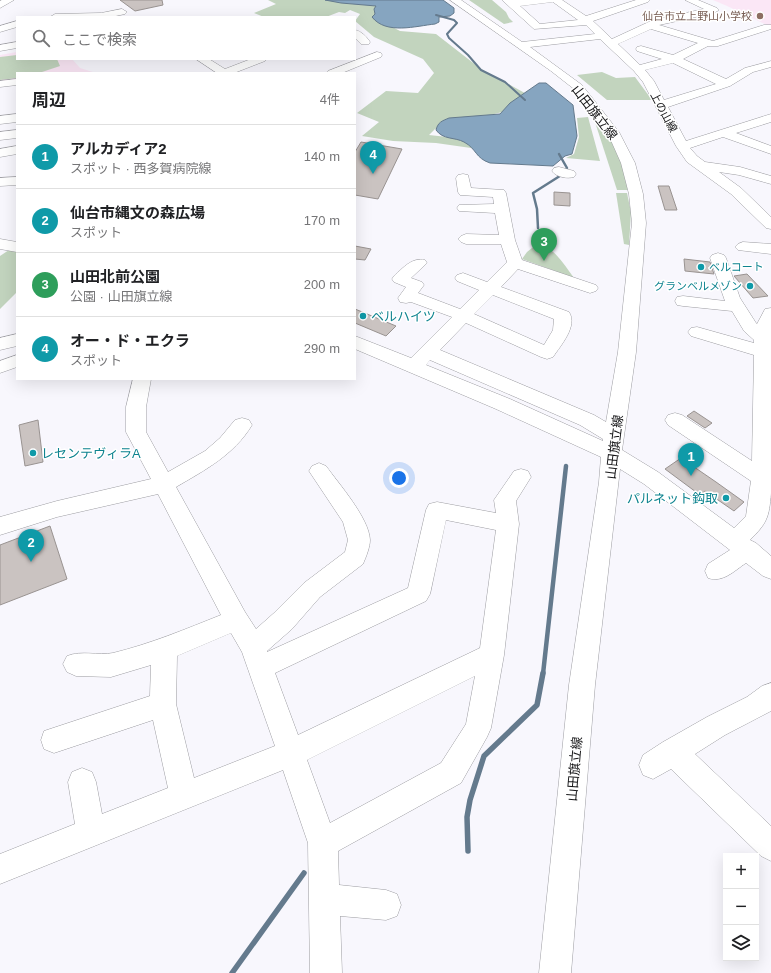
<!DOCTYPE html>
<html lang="ja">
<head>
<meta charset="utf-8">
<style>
  :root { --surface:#fff; --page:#f6f6f6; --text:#202124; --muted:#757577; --line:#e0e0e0; --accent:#b45309 }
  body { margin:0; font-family:Arial,"Noto Sans JP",sans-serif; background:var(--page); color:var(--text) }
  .controls { position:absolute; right:12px; bottom:12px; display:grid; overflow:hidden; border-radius:0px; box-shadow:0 4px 16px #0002 }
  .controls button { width:36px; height:36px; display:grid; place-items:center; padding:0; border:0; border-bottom:1px solid var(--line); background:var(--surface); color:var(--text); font:20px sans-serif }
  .you { position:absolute; left:399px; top:478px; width:14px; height:14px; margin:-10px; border:3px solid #fff; border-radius:50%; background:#1a73e8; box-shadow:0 0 0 6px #1a73e833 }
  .badge { display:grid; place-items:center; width:26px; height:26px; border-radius:50%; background:var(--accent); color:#fff; font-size:13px; font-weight:700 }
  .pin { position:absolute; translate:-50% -33px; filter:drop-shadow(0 1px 2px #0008) }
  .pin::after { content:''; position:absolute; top:21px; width:14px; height:12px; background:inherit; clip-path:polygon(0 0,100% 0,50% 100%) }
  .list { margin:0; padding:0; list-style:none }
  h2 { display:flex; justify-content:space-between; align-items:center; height:52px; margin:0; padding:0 16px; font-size:17px }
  h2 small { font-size:13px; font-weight:400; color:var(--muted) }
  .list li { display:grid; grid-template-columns:26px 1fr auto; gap:12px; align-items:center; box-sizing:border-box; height:64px; padding:0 16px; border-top:1px solid var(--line) }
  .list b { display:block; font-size:15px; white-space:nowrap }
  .list p { margin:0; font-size:13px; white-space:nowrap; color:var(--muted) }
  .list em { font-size:13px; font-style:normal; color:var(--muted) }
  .icon { flex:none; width:22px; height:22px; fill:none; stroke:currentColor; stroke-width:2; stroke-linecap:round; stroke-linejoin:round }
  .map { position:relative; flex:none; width:771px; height:973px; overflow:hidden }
  .search { position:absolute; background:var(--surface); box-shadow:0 4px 16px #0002; left:16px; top:16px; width:340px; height:44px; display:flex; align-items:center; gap:10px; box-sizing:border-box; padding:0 14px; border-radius:0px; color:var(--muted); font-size:15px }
  .panel { position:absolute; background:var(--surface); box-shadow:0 4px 16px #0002; left:16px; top:72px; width:340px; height:308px; border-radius:0px }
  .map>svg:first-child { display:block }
</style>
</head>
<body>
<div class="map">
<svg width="771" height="973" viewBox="0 0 771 973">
  <rect width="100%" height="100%" fill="#f8f7fd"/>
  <g fill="#fbe7f6">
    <path d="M713,0H771V27L727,6Z"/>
    <path d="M17,52V59H72L80,68L96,73H17V80L0,82V55Z"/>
  </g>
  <g fill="#c2d4be">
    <path d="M268,0H374L380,3L377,19L400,31L436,34L481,69L532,97L510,110L435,129L429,135L475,140L478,149L436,143L393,141L362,136L379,122L357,113L386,91L418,93L434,73L423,59L374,37L355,21L360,14L350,10L345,13L339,12L326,17H264L254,13L276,4Z"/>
    <path d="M469,0H492L506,12L509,18L513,22L504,24Z"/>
    <path d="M17,55V59H57L60,66L39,73H17V78L0,80V57Z"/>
    <path d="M602,72L616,78L635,77L652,100H607L577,75Z"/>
    <path d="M596,115C612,140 624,160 628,190H617L594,119V116Z"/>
    <path d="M588,117L600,161L566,158L574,154L579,137L577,118Z"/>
    <path d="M616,193H627L631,212L629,245L624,244Z"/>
    <path d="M537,244C554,246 564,265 574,278L522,259L527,252Z"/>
    <path d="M9,250L17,252V292L0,309V256Z"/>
  </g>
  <g fill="#86a5c0" stroke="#647a8d">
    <path d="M325,0H443L454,8V13L450,16L439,17V22L435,24C416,26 386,35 372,17L375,14L374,9L376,6L341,3Z"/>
    <path d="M539,83H546L573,105L577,136L572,154L565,156L553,166L490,163C475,158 477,149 464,142C455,137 443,140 436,130C438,122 442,121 449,118L500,114L510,103Z"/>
  </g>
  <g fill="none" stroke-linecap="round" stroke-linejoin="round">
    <path stroke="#647a8d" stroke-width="2" d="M436,15L454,20L457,23L447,34L449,38L468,55L481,70L505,82L525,100"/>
    <g stroke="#647a8d" stroke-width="2.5">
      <path d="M559,154L567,168L564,172"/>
      <path d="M538,228L537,209L533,193L563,174"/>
    </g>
    <path stroke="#647a8d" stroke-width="4.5" d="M543,674L566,466"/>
    <g stroke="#647a8d" stroke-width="5.5">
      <path d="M468,851L467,817L470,800L484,756L537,705L543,673"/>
      <path d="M232,973L304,873"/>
    </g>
  </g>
  <g fill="#cac3c1" stroke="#999391">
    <path d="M120,0H162L163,5L135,11Z"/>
    <path d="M361,142L402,149L378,199L355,195V152Z"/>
    <path d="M658,186H669L677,210H665Z"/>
    <path d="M554,192L570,193V206L554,205Z"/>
    <path d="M355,246L371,249L365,260L355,259Z"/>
    <path d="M684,259L710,262L714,274L685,271Z"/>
    <path d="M747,274L768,296L753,298L734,276Z"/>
    <path d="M355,309L396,326L386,336L355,323Z"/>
    <path d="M694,411L712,423L705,428L687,416Z"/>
    <path d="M38,420L43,462L25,466L19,425Z"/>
    <path d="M681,458L716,482L744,502L734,511L705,491L700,495L665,469Z"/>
    <path d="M50,526L67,579L0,605V545Z"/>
  </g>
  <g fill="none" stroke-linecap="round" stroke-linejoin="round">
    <defs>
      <g id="minor">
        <path d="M2,0H14L0,8V1Z"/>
        <path d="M450,0H461L522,42L595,34L586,25L534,29L502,0H562L586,16L636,0H650L648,2L593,21L612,39L653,20L704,9L685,0H698L717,8L719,10L714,13L659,25L713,41L764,25H771V29L718,46H708L683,59L726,79L745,68L771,61V67L753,72L730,86L668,107L686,141L771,114V122L736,133L771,146V154L723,137L690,148L697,156L705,162L740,167L771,176V184L739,175L719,172L741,188L771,217V229L766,228L731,194L687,162L676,146L643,82L634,71L600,39L530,47L582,85L619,132L635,163L643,194L646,223L636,352L622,450L658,472L734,528L746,516L751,481L668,425L665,420L668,415L675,413L682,415L752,461L754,355L691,336L688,332L691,328L697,327L754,343V340L744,331L732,311L683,306L677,305L675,301L677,297L683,296L725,301L710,258L712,255L718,253L724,255L726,258L740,298L756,323L757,324L765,309L771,308V493C769,518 767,523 750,540L756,543L771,556V579L763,576L746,563C734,571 723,583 708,578L705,571L708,564L730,550L644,484L620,469L595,685L571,973H539L569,685L599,482L601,457L496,409L355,349V336L411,358L452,317L411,302L406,303L400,302L398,298L406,287L394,282L392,279L394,276C403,268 412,257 425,260L427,263L411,278L422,282L424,285L418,293L460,309L479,290L457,281L455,278L457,275L463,273L487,282L507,262L501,244H466L461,242L458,239L461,236L466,234L499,235L495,213L459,211L457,208L459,205L494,204L493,197L460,195L458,192L456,178L458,175L463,174L468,175L471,188L504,190L506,193L515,240L522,260L596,285L598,288L596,291L590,293L518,269L501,287L569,312C578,326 561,345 553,357L547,359L541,357L466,323L440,350L594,415L606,422L618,352L632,223L629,194L621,163L609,136L574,89L551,71ZM553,2L578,20L540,24L520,6ZM651,29L698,43L673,55L641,46L637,47L636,49L637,51L662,59L640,65L618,44ZM673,63L716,84L664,100L654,81L645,70ZM493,295L554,319L553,330L544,345L474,314ZM430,360L580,425L603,439V441L510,399L426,365Z"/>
        <path d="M122,9L127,12L125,14L111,17H50L55,14L101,13Z"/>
        <path d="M17,21V27L0,32V26Z"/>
        <path d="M355,30C361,31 367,37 370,42L369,44H361L355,38Z"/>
        <path d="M17,42V48L0,51V45Z"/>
        <path d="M377,52L381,53L382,55L381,57L342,73H326L328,71Z"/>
        <path d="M196,59H209L225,69L251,59H266L265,61L234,73H217Z"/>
        <path d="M17,79V85L0,87V81Z"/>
        <path d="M17,114V122L0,124V116Z"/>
        <path d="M17,130V138L0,140V132Z"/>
        <path d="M17,146V154L0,157V149Z"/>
        <path d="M559,167L574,171L576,174L574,177C567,179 556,177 552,171L554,168Z"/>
        <path d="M17,177V185L0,186V178Z"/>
        <path d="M0,239L17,242V252L0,249Z"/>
        <path d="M743,242L771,244V254L738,250L735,247L738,244Z"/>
        <path d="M17,334V346L0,350V338Z"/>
        <path d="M17,355V367L0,373V361Z"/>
        <path d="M133,379H151L146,407V432L168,472L205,451L220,438L235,420L242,418L249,420L252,425C234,455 205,470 176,487L245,612L256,629L274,613L304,583L345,552L348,540L343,522L309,471L312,466L319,463L326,466C339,484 369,518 370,540C370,547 366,557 363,564L320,597L292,629L267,651V652L408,588L426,510L429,504L437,502L496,513L494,500L514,471L521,469L528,471L531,477L516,501L519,524L504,655L491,728L487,737L461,783L338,851L339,885L386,890L397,894L401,905L397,916L386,920L340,916L342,973H310L308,843L283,770L0,884V854L75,824L68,782L72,772L82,768L92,772L96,782L102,814L168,788L153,720L54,753L44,749L41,740L44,731L150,696L151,665L111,677L76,676L67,672L63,664L67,656C82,650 98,656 113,653C150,644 186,629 221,615L158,494L57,517L0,535V517L57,501L151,479L126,432V407ZM446,520L496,530L480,648L298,735L275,673L426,601L430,594ZM231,633L242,652L275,746L194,778L176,704L177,656ZM475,676L466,724L441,763L330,823L307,760Z"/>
        <path d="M771,683V711L725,735L695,754L771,826V861L761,856L671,769L653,779L643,775L639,765L643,755L663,742L707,717L747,697L762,686Z"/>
      </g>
    </defs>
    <use href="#minor" stroke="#9d9da2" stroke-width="1"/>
    <use href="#minor" fill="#fff" fill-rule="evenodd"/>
  </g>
  <circle fill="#8d6e63" stroke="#fff" stroke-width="1.5" cx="760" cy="16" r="4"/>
  <g fill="#0f9aa8" stroke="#fff" stroke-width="1.5">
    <circle cx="701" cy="267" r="4"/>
    <circle cx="750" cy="286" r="4"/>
    <circle cx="363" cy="316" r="4"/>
    <circle cx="33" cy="453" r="4"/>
    <circle cx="726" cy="498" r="4"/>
  </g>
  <g text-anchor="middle" stroke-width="3" stroke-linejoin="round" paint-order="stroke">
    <g font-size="11" fill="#785e54" stroke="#fff" text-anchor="end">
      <text x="752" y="20">仙台市立上野山小学校</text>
    </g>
    <g font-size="11" fill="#141416" stroke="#fff">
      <text transform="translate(664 112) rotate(62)" y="4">上の山線</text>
    </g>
    <g font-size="11" fill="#0d838f" stroke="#fff" text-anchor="start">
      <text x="709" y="271">ベルコート</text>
      <text x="742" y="290" text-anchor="end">グランベルメゾン</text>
    </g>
    <g font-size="13" fill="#141416" stroke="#fff">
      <text transform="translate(595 112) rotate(52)" y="5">山田旗立線</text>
      <text transform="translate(614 447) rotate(-83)" y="5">山田旗立線</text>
      <text transform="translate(574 769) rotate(-85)" y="5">山田旗立線</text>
    </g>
    <g font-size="13" fill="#0d838f" stroke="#fff" text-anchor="start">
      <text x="371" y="321">ベルハイツ</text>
      <text x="41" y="458">レセンテヴィラA</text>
      <text x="718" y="503" text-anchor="end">パルネット鈎取</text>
    </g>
  </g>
</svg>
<div class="controls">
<button>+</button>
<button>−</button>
<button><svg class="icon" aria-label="layers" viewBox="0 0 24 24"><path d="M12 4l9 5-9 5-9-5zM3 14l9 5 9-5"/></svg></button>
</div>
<div class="you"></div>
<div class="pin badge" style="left:691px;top:476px;background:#0f9aa8">1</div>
<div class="pin badge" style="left:31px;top:562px;background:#0f9aa8">2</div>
<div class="pin badge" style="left:544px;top:261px;background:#2e9e5b">3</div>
<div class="pin badge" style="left:373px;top:174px;background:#0f9aa8">4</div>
<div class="search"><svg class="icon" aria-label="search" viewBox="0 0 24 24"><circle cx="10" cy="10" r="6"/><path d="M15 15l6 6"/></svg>ここで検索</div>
<section class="panel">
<h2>周辺<small>4件</small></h2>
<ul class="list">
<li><span class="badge" style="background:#0f9aa8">1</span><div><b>アルカディア2</b><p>スポット · 西多賀病院線</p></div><em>140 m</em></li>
<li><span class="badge" style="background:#0f9aa8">2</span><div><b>仙台市縄文の森広場</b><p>スポット</p></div><em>170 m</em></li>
<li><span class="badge" style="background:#2e9e5b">3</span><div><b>山田北前公園</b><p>公園 · 山田旗立線</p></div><em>200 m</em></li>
<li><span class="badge" style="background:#0f9aa8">4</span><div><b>オー・ド・エクラ</b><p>スポット</p></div><em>290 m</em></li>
</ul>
</section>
</div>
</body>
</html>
